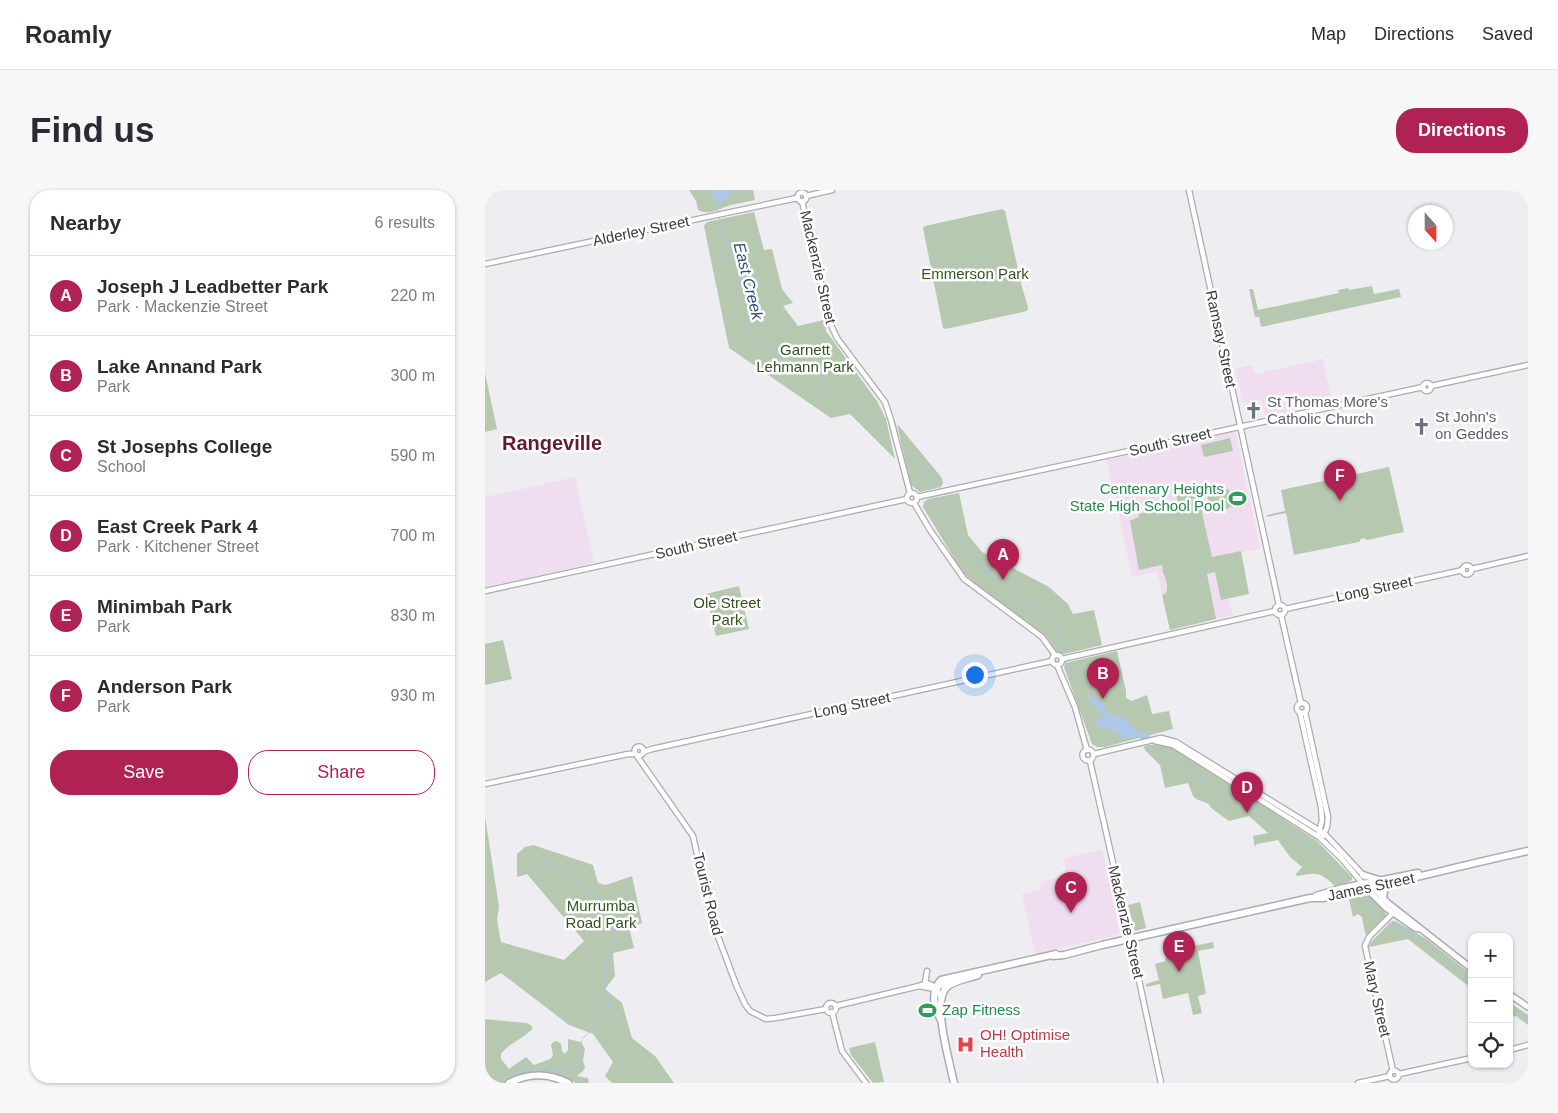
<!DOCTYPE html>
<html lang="en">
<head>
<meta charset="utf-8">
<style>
  :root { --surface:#fff; --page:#f7f7f7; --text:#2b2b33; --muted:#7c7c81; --line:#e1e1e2; --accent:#b12254 }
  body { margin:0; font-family:Arial,sans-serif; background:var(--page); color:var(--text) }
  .controls { position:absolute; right:15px; bottom:15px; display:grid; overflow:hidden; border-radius:10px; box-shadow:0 1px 4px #0004 }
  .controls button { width:45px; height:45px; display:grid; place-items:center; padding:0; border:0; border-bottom:1px solid var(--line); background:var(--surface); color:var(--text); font:25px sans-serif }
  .compass { position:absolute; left:923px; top:15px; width:45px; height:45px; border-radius:50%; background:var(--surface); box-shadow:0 1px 4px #0004; rotate:159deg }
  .you { position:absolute; left:489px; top:484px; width:18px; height:18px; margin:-12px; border:4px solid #fff; border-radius:50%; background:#1a73e8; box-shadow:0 0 0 8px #1a73e833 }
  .badge { display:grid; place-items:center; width:32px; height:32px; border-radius:50%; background:var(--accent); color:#fff; font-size:16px; font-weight:700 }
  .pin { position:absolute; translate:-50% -41px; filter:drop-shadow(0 1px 2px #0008) }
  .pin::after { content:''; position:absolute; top:26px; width:18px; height:15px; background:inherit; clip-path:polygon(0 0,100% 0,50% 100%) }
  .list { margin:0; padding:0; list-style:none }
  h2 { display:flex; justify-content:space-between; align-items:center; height:65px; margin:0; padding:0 20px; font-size:21px }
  h2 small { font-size:16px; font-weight:400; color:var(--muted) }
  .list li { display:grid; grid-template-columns:32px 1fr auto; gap:15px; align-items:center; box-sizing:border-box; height:80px; padding:0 20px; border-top:1px solid var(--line) }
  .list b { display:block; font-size:19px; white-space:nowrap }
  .list p { margin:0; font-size:16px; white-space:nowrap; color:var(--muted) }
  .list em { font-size:16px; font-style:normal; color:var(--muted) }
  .actions { display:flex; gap:10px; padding:15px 20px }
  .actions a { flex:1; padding:11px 0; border:1px solid var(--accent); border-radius:20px; text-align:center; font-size:18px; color:var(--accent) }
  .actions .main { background:var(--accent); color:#fff }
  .icon { flex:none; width:28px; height:28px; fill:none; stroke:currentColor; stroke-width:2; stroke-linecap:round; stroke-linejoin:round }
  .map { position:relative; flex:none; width:1043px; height:893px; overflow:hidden; border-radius:20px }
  header { display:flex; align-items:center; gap:30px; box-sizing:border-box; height:70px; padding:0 25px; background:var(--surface); border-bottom:1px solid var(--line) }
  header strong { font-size:24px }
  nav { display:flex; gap:28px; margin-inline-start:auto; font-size:18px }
  .intro { display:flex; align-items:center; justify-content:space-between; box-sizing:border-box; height:120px; padding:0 30px }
  h1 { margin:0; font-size:35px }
  .button { padding:12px 22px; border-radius:20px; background:var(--accent); color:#fff; font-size:18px; font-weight:700 }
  main { display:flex; gap:30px; padding:0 30px }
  aside { flex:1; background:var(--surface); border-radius:20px; box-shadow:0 1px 4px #0004 }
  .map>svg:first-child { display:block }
</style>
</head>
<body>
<header>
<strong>Roamly</strong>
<nav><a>Map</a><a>Directions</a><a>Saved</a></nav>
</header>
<div class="intro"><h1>Find us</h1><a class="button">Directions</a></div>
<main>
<aside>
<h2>Nearby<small>6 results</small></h2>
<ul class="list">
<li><span class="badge">A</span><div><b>Joseph J Leadbetter Park</b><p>Park · Mackenzie Street</p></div><em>220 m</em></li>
<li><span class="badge">B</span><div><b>Lake Annand Park</b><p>Park</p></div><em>300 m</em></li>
<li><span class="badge">C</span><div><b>St Josephs College</b><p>School</p></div><em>590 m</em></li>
<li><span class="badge">D</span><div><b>East Creek Park 4</b><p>Park · Kitchener Street</p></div><em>700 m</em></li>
<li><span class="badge">E</span><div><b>Minimbah Park</b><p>Park</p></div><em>830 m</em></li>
<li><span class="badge">F</span><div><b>Anderson Park</b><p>Park</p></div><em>930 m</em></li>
</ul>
<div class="actions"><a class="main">Save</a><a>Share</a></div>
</aside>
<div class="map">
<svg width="1043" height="893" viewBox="0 0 1043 893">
  <rect width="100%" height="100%" fill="#eeeef2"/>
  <g fill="#f0def0">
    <path d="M838,169L847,212L780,226L777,211L774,210L758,213L750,179L767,175L770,184Z"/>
    <path d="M749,242L751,244L775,359L756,363L764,404L744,408L748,425L685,440L672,382L647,387L622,270Z"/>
    <path d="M90,287L109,372L108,373L0,397V307Z"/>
    <path d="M616,660L618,662L635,742L633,745L550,764L537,704L556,700L555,692L582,685L579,670L580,668Z"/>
  </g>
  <g fill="#b6c8af">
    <path d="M204,0H268L270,10C262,12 254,13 246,15C235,18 225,26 213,20L211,11Z"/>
    <path d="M517,19L520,21L537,97L543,117L542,121L461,139L458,138L438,38L440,36Z"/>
    <path d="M269,22L279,60L287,59L297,99L308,113L298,116L313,136L339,130L341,141L392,211L401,229L410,269L365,224L346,228L244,158L219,36L222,32Z"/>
    <path d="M887,96L889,104L914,99L916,107L776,137L774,127H770L764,99H768L773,120L854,103L853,100L863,98L864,100Z"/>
    <path d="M0,183L12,239L0,242Z"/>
    <path d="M412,235L414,236L457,288L458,293L456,297L435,302L426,295Z"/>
    <path d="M745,248L748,261L719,267L716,255Z"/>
    <path d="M904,277L919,342L882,350L879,348L876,349L874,352L809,365L801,323L782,327V325L800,321L796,300Z"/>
    <path d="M744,299L746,317L739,320L726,323L722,304Z"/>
    <path d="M474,303L483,345L497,362L564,397L583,414L588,424L609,420L617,455L579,464L572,462L560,445L497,399L478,383L438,317L439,312L443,309Z"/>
    <path d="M691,305H713L727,367L756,361L764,404L736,410L730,382L722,384L731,429L685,440L677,405L681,403C684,397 680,386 677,380H678L677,375L654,380L645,331L654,327L653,324L694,315Z"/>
    <path d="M254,396L264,439L231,446L221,404Z"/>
    <path d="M18,450L27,489L0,495V454Z"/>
    <path d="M632,461L641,501V508L647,511L662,505L667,524L684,521L688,539L620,557H612L607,554L579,477L580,473Z"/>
    <path d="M673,554L682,555L693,561L831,650L867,687V690L851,697C835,682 834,682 813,686L810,685L817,677L805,667L793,650L772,654L770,657L768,646L783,643L764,626L744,631L726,618L724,614C707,607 710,611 703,593L680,598L675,575L660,560L659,556Z"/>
    <path d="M0,626L14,717L12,730L16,752L79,770L99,751L42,684L32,687V664L40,657L48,655L108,675L113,693L121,695L147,686L157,733L144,737L149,758L128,763L130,786L120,799L137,813L147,848L170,866L189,893H127L120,886L128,872L108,844L84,835L16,783L0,792Z"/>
    <path d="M882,705L886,706L902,725L885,744L883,745L880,743L877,727L873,724L868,727L864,709Z"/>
    <path d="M655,712L661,738L650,741L643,715Z"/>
    <path d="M907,731H910L940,748L987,785V799L923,749L884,757L887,751Z"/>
    <path d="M728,752L729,758L713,761L721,804L713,806L717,823L708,825L703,803L678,809L675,794L662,797L661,794L674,790L670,774L681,771L680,768L709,761V756Z"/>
    <path d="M1024,812L1043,825V835L1031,826L1024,828Z"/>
    <path d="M0,829L42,833L47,836V839C38,849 24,853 16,864V869L24,879L41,867L49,875L65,869L68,866L66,855L68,852L72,851L76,854L77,861L80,864L83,860V849L96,852L100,859L98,871L100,877L99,880L92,886L103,888L104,893H91L73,885L52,881L35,885L19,893H0Z"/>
    <path d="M390,852L399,892L388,893L366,865L364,858Z"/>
  </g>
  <g fill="#aec6e8">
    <path d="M226,0H245C246,7 241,11 234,13L228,8Z"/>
    <path d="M602,504L618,512L623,523L639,528L652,541L665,545V548L657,550L653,547L638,549L628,540L612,537L611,532L614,529L619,528V525L607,514Z"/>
  </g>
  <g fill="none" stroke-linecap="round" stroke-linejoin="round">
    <g stroke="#aec6e8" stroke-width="1">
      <path d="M231,11L235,31L253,80L264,122L261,132L267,144L272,150L305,171L318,167L322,169L327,183L329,184L335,182L337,192L344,197"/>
      <path d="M358,209L378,224L406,251"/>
      <path d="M418,259L439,277L449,298"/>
      <path d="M453,307C468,333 480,360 502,381C520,399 558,415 572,434C578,443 579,453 580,463"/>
      <path d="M582,473L588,486"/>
      <path d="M663,555L726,594L751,606L845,671L862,691"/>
      <path d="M60,671C89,691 113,695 125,731C127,737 129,743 129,750C129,754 127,757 126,760C123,769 122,778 120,787C117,801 130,817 119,831C113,837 104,841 98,848"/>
      <path d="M879,707L891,723L898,729"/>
      <path d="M903,733L937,748L958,767L987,788"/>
      <path d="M1024,816L1043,830"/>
      <path d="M11,893C27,883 46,876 64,878C71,878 76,883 83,882L90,873L97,851"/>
    </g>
    <defs>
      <g id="secondary">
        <path d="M704,0L794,415"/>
        <circle cx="317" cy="7" r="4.5"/>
        <path d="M321,6L347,0"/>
        <path d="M317,11L345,133L352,148L400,212L406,230L425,303"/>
        <path d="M0,74L312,8"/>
        <circle cx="942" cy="197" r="4"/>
        <path d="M946,196L1043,175"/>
        <circle cx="427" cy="308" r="5"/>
        <path d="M432,307L938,197"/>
        <path d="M429,313L445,340L479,389L557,447L570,465"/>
        <circle cx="982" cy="380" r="4.5"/>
        <path d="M987,379L1043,366"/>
        <path d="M0,401L422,309"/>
        <circle cx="795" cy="420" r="5"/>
        <path d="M800,419L978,380"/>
        <path d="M796,425L816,513"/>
        <circle cx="572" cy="470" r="5"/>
        <path d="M577,469L790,421"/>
        <path d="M572,475L590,517L602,560"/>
        <circle cx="817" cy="518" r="5"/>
        <path d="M820,522L843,627L842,637L838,646"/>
        <path d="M815,523L836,617L837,630L834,643"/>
        <path d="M670,551L688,555L834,647L856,668L879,695"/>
        <circle cx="154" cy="561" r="4.5"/>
        <circle cx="603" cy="565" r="5.5"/>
        <path d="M158,562L167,559L567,471"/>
        <path d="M609,564L676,548L691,552L840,644L880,687"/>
        <path d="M152,566L208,646L226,728L252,797L260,814L265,821L281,829L291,828L341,819"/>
        <path d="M605,571L645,748L676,893"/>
        <path d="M0,594L143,564H150"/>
        <path d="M440,793L442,781"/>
        <path d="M434,796L450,799L466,790"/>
        <circle cx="346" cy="818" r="5"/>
        <path d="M351,816L434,796L442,793L451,797L456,808"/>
        <path d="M347,822L357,861L381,893"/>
        <path d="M1024,860L1043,855"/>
        <circle cx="909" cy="885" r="4.5"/>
        <path d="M908,881L880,756L884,747L909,722"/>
        <path d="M914,884L987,868"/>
        <path d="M873,893L905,886"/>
      </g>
      <g id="primary">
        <path d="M886,695L903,713L987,779"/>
        <path d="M882,699L901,718L930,738L935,739"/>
        <path d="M1024,804L1043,817"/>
      </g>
      <g id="highway">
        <path d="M878,685L894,690"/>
        <path d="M831,706L858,698L933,683"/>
        <path d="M898,708L899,701L903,694"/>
        <path d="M568,766L579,765L617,755L825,708H838C907,694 974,676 1043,661"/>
        <path d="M456,830C449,818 445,801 456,790L571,764"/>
        <path d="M24,893C43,883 64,883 83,893"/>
        <path d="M469,893C465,873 447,813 461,798C468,790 483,789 493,785"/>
      </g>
    </defs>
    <use href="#secondary" stroke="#acabaf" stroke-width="7"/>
    <use href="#primary" stroke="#acabaf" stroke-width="8"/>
    <use href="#highway" stroke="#acabaf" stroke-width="9"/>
    <use href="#secondary" stroke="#fff" stroke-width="4.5"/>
    <use href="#primary" stroke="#fff" stroke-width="5"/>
    <use href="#highway" stroke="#fff" stroke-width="6"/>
  </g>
  <defs>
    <symbol id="church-bare" viewBox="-9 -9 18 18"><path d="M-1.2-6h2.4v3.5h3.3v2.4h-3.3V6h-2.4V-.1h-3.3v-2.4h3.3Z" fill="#6b7280" stroke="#fff" stroke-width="2.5" paint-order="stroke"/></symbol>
    <symbol id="stadium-bare" viewBox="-9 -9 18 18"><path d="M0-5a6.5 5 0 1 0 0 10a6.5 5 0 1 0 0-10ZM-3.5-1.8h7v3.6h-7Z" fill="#2e9e5b" stroke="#fff" stroke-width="2.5" paint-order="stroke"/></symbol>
    <symbol id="hospital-bare" viewBox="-9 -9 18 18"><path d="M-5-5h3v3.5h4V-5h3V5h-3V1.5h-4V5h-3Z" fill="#e0444e" stroke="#fff" stroke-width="2.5" paint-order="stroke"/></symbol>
  </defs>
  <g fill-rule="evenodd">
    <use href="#church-bare" x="756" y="208" width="25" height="25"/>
    <use href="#church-bare" x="924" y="224" width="25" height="25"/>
    <use href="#stadium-bare" x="740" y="296" width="25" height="25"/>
    <use href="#stadium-bare" x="430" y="808" width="25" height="25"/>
    <use href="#hospital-bare" x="468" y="842" width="25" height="25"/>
  </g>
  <g text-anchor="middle" stroke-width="5" stroke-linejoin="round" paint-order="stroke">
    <g font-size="15" fill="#3b3b3c" stroke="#fff">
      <text transform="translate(156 41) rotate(-12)" y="5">Alderley Street</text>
      <text transform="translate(333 77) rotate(77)" y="5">Mackenzie Street</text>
      <text transform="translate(736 149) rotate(78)" y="5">Ramsay Street</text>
      <text transform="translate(685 252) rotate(-13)" y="5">South Street</text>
      <text transform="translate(211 355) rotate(-13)" y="5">South Street</text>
      <text transform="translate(889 399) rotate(-12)" y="5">Long Street</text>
      <text transform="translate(367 515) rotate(-12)" y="5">Long Street</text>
      <text transform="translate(886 697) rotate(-12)" y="5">James Street</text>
      <text transform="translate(223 704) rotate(76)" y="5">Tourist Road</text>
      <text transform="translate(641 732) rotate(77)" y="5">Mackenzie Street</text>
      <text transform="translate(892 809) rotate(77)" y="5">Mary Street</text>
    </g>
    <g font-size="15" fill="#325322" stroke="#fff">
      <text x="490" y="89">Emmerson Park</text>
      <text x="320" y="165">Garnett<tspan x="320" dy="17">Lehmann Park</tspan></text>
      <text x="242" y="418">Ole Street<tspan x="242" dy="17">Park</tspan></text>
      <text x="116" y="721">Murrumba<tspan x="116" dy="17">Road Park</tspan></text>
    </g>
    <g font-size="15" fill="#5b616d" stroke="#fff" text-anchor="start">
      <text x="782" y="217">St Thomas More's<tspan x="782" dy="17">Catholic Church</tspan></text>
      <text x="950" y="232">St John's<tspan x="950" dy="17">on Geddes</tspan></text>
    </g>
    <g font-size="15" fill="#27864d" stroke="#fff" text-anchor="end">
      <text x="739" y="304">Centenary Heights<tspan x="739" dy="17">State High School Pool</tspan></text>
      <text x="457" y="825" text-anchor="start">Zap Fitness</text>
    </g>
    <g font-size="15" fill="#be3a42" stroke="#fff" text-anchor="start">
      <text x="495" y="850">OH! Optimise<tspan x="495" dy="17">Health</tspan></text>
    </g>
    <g font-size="16" font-style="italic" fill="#2b4c79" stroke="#fff">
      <text transform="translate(264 91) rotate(76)" y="6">East Creek</text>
    </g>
    <g font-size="20" font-weight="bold" fill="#601c30" stroke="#fff">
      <text x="67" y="260">Rangeville</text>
    </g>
  </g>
</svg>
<div class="controls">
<button>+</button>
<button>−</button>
<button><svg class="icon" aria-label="locate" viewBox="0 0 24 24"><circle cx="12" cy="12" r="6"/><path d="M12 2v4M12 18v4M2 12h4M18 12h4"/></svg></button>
</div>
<svg class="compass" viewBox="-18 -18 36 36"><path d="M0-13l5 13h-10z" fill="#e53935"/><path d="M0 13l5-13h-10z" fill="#7c7c81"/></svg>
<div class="you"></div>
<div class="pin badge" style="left:518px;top:390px">A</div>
<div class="pin badge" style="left:618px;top:509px">B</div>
<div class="pin badge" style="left:586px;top:723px">C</div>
<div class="pin badge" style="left:762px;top:623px">D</div>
<div class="pin badge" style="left:694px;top:782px">E</div>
<div class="pin badge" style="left:855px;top:311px">F</div>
</div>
</main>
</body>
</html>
